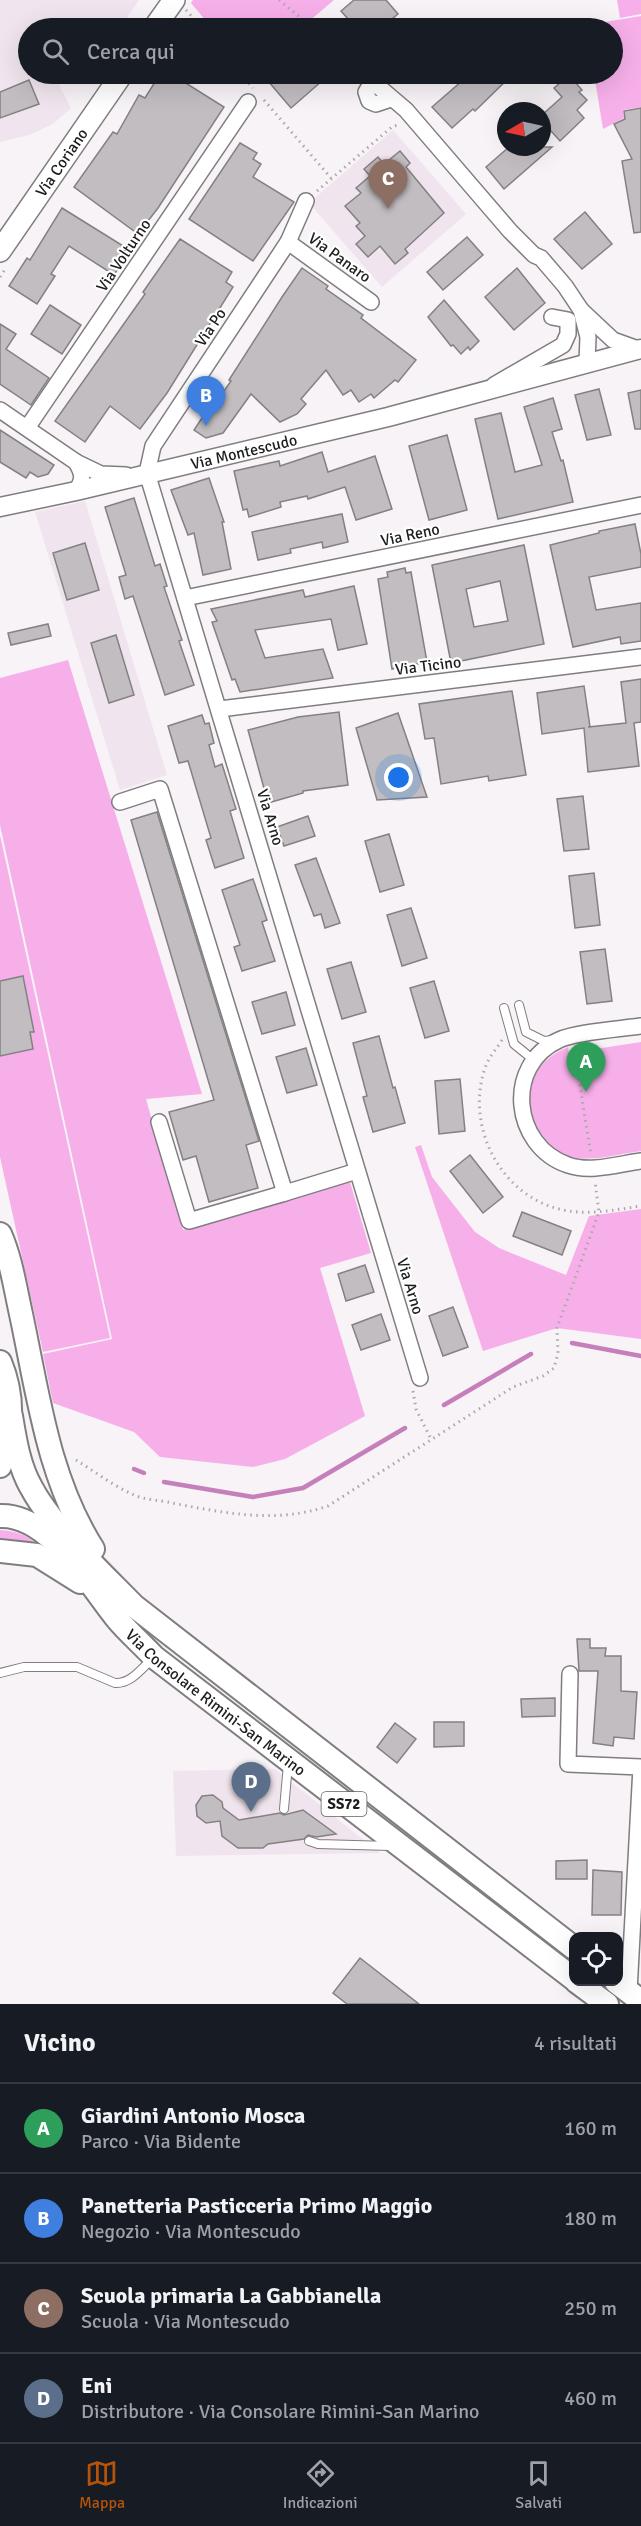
<!DOCTYPE html>
<html lang="it">
<head>
<meta charset="utf-8">
<style>
  :root { --surface:#171b24; --page:#20242c; --text:#f1f3f6; --muted:#9ea1a6; --line:#363941; --accent:#b45309 }
  body { margin:0; font-family:Signika,sans-serif; background:var(--page); color:var(--text) }
  .controls { position:absolute; right:18px; bottom:18px; display:grid; overflow:hidden; border-radius:12px; box-shadow:0 6px 24px #0002 }
  .controls button { width:54px; height:54px; display:grid; place-items:center; padding:0; border:0; border-bottom:2px solid var(--line); background:var(--surface); color:var(--text); font:30px sans-serif }
  .compass { position:absolute; left:497px; top:102px; width:54px; height:54px; border-radius:50%; background:var(--surface); box-shadow:0 6px 24px #0002; rotate:261deg }
  .you { position:absolute; left:399px; top:778px; width:21px; height:21px; margin:-15px; border:4px solid #fff; border-radius:50%; background:#1a73e8; box-shadow:0 0 0 9px #1a73e833 }
  .badge { display:grid; place-items:center; width:39px; height:39px; border-radius:50%; background:var(--accent); color:#fff; font-size:20px; font-weight:700 }
  .pin { position:absolute; translate:-50% -50px; filter:drop-shadow(0 2px 3px #0008) }
  .pin::after { content:''; position:absolute; top:32px; width:21px; height:18px; background:inherit; clip-path:polygon(0 0,100% 0,50% 100%) }
  .list { margin:0; padding:0; list-style:none }
  h2 { display:flex; justify-content:space-between; align-items:center; height:78px; margin:0; padding:0 24px; font-size:26px }
  h2 small { font-size:20px; font-weight:400; color:var(--muted) }
  .list li { display:grid; grid-template-columns:39px 1fr auto; gap:18px; align-items:center; box-sizing:border-box; height:90px; padding:0 24px; border-top:2px solid var(--line) }
  .list b { display:block; font-size:22px; white-space:nowrap }
  .list p { margin:0; font-size:20px; white-space:nowrap; color:var(--muted) }
  .list em { font-size:20px; font-style:normal; color:var(--muted) }
  .icon { flex:none; width:33px; height:33px; fill:none; stroke:currentColor; stroke-width:2; stroke-linecap:round; stroke-linejoin:round }
  .map { position:relative; flex:none; width:641px; height:2004px; overflow:hidden }
  .search { position:absolute; background:var(--surface); box-shadow:0 6px 24px #0002; left:18px; right:18px; top:18px; height:66px; display:flex; align-items:center; gap:15px; box-sizing:border-box; padding:0 21px; border-radius:33px; color:var(--muted); font-size:22px }
  .sheet { height:438px; background:var(--surface) }
  nav { display:flex; justify-content:space-around; align-items:center; box-sizing:border-box; height:84px; border-top:2px solid var(--line); background:var(--surface); font-size:16px; color:var(--muted) }
  nav a { display:grid; justify-items:center; gap:3px }
  nav .on { color:var(--accent) }
  .map>svg:first-child { display:block }
</style>
</head>
<body>
<div class="map">
<svg width="641" height="2004" viewBox="0 0 641 2004">
  <rect width="100%" height="100%" fill="#f7f3f6"/>
  <g fill="#f0e5ee">
    <path d="M0,0H139L120,28H28V74H73L59,85L71,108L53,124L29,135L0,142Z"/>
    <path d="M393,130L466,214L382,287L309,203Z"/>
    <path d="M85,501L167,775L120,790L35,512Z"/>
    <path d="M275,1769L380,1853L176,1856L173,1771Z"/>
  </g>
  <g fill="#f7afea">
    <path d="M193,0H334L301,28H212L191,3Z"/>
    <path d="M617,0H641V14L620,18Z"/>
    <path d="M641,16V107L623,110L624,118L603,129L594,74H612V28H586V25Z"/>
    <path d="M68,660L202,1094L146,1099L183,1230L350,1182L371,1253L320,1268L365,1416L285,1459L253,1467L160,1457L134,1432L53,1403L43,1354L112,1339L0,825V678Z"/>
    <path d="M0,835L110,1338L43,1352L0,1157Z"/>
    <path d="M641,1042V1151C619,1154 590,1163 568,1156C533,1144 519,1099 539,1069C546,1058 557,1052 568,1047L569,1053Z"/>
    <path d="M421,1145L432,1177L475,1232L499,1248L566,1275L589,1216L641,1209V1339L557,1328L483,1351L415,1147Z"/>
    <path d="M0,1530C12,1531 30,1534 36,1546L0,1545Z"/>
  </g>
  <g fill="none" stroke-linecap="round" stroke-linejoin="round">
    <g stroke="#c57fba" stroke-width="4.5">
      <path d="M572,1343L641,1356"/>
      <path d="M444,1405L531,1354"/>
      <path d="M134,1469L144,1473"/>
      <path d="M164,1482L253,1497L303,1488L405,1428"/>
    </g>
  </g>
  <g fill="#c1bdc0" stroke="#848183" stroke-width="1.5" fill-rule="evenodd">
    <path d="M354,0H386L398,14L381,28H356L341,11Z"/>
    <path d="M160,74H189L184,82L224,107L158,208L138,234L74,187L113,132L117,134L139,95L145,98Z"/>
    <path d="M262,74H316L322,81L291,108Z"/>
    <path d="M470,74H513L475,111L473,109L452,128L432,107Z"/>
    <path d="M569,75L582,90L579,92L587,100L577,110L584,118L560,141L542,121V115L562,97L554,88Z"/>
    <path d="M29,80L39,104L0,118V92Z"/>
    <path d="M641,108V232L634,233L622,161L632,159L614,124L625,119L624,111Z"/>
    <path d="M240,143L257,153L253,159L261,164L253,177L294,202L253,261L189,219Z"/>
    <path d="M509,147H552L504,189L486,167Z"/>
    <path d="M400,151L410,163L406,167L444,213L405,249L408,253L395,264L380,246L368,257L356,244L365,236L356,226L360,223L345,206L361,193L356,188L370,176L364,169L378,157L384,164Z"/>
    <path d="M62,208L128,249V253L114,275L69,246L51,274L55,276L37,304L9,286L27,258L30,260Z"/>
    <path d="M585,212L612,244L582,269L554,239Z"/>
    <path d="M467,237L483,255L443,290L427,272Z"/>
    <path d="M180,239L232,272L226,282L233,287L167,393L140,429L110,406L85,442L55,421L145,294L143,292Z"/>
    <path d="M302,268L328,286L326,289L363,315L361,318L416,360L398,382L395,380L374,398L371,394L359,402L351,390L343,395L326,370L301,399L306,404L297,414L280,422L251,394L223,433L206,438L194,430L206,412L208,414L231,381L229,380L282,297Z"/>
    <path d="M517,268L545,303L514,330L485,297Z"/>
    <path d="M444,300L479,341L470,350L468,347L461,354L453,345L451,346L428,317Z"/>
    <path d="M50,305L81,325L62,354L31,334Z"/>
    <path d="M0,324L16,334L6,349L49,378L31,405L0,384Z"/>
    <path d="M599,389L611,435L587,440L575,395Z"/>
    <path d="M641,390V429H635L628,393Z"/>
    <path d="M553,398L562,429L552,432L561,461L563,460L573,502L498,519L475,419L501,413L515,472L542,465L524,407Z"/>
    <path d="M0,430L54,465L48,474L38,477L30,472L26,478L0,462Z"/>
    <path d="M447,435L467,510L429,520L409,446Z"/>
    <path d="M322,452L328,472L375,456L392,509L356,520L345,487L308,499L307,496L280,502L281,507L249,517L247,509L243,510L234,471L279,461L280,466Z"/>
    <path d="M209,478L224,522H222L231,569L203,575L194,533L188,535L171,490Z"/>
    <path d="M134,498L155,566L160,564L167,586L164,587L182,640L179,641L194,685L165,695L133,596L125,599L119,577L126,575L105,507Z"/>
    <path d="M342,514L348,542L323,548L322,542L290,549L291,553L258,560L252,532Z"/>
    <path d="M635,524L641,554V567L589,577L596,610L641,603V641L621,644L620,637L573,647L550,545L599,533V531Z"/>
    <path d="M85,543L99,590L67,600L53,553Z"/>
    <path d="M524,545L544,644L451,663L432,565ZM500,581L508,621L474,627L466,589Z"/>
    <path d="M405,568L406,573L411,572L427,662L392,669L378,579L388,577L387,572Z"/>
    <path d="M354,586L367,644L338,650L331,619L255,630L265,658L323,649L333,678L240,692L235,679L232,680L212,622L217,621L211,609L303,590L305,597Z"/>
    <path d="M48,624L51,636L11,645L8,633Z"/>
    <path d="M116,635L134,695L109,703L91,643Z"/>
    <path d="M641,679V722L634,723L639,766L588,772L584,728L542,734L537,693L584,686L590,727H588L626,723L621,682Z"/>
    <path d="M512,691L526,775L489,781L488,776L441,784L434,738L425,739L419,704Z"/>
    <path d="M339,712L348,785L303,791V793L268,803L248,730L298,717Z"/>
    <path d="M398,713L427,797L377,800L356,728Z"/>
    <path d="M202,715L205,724L209,723L214,743L209,745L215,767L222,764L236,809L230,811L244,858L215,868L206,840L211,838L188,761L179,763L168,726Z"/>
    <path d="M583,796L589,849L564,851L557,799Z"/>
    <path d="M157,812L259,1141L246,1145L258,1188L209,1202L196,1156L183,1160L169,1112L214,1100L131,820Z"/>
    <path d="M308,816L315,836L284,846L277,827Z"/>
    <path d="M389,834L404,885L380,892L365,841Z"/>
    <path d="M316,858L340,923L325,928L321,914L314,916L295,865Z"/>
    <path d="M594,873L600,925L575,928L569,876Z"/>
    <path d="M253,879L267,920L262,922L275,961L242,971L234,947L240,945L222,890Z"/>
    <path d="M411,908L427,958L402,966L387,915Z"/>
    <path d="M605,949L612,1001L587,1004L580,952Z"/>
    <path d="M351,962L366,1012L342,1019L327,969Z"/>
    <path d="M23,976L34,1032H30L33,1049L0,1056V981Z"/>
    <path d="M434,981L449,1031L425,1038L410,988Z"/>
    <path d="M286,992L295,1025L262,1034L252,1002Z"/>
    <path d="M379,1036L393,1088L395,1087L405,1123L373,1132L363,1097L367,1096L353,1043Z"/>
    <path d="M306,1048L317,1085L287,1093L276,1057Z"/>
    <path d="M460,1079L465,1131L439,1134L435,1081Z"/>
    <path d="M470,1155L503,1197L483,1213L450,1171Z"/>
    <path d="M522,1212L571,1231L562,1255L513,1236Z"/>
    <path d="M365,1265L374,1292L346,1301L338,1274Z"/>
    <path d="M453,1307L468,1347L443,1356L429,1316Z"/>
    <path d="M381,1314L390,1340L361,1350L352,1325Z"/>
    <path d="M577,1639H590V1648H606L605,1656H621V1691L637,1692L634,1739L614,1737L613,1746L593,1743L598,1671H579Z"/>
    <path d="M555,1698V1716L522,1717L521,1699Z"/>
    <path d="M434,1722H464V1746L434,1747Z"/>
    <path d="M395,1723L416,1739L397,1763L377,1747Z"/>
    <path d="M213,1795L222,1802L223,1808L239,1820L280,1813L284,1815L303,1810L336,1834L316,1837L308,1835L304,1839L268,1844L263,1848H238L222,1836L220,1821L206,1823L197,1816L196,1805L202,1796Z"/>
    <path d="M587,1860V1879H556V1861Z"/>
    <path d="M593,1870L622,1872L621,1915H592Z"/>
    <path d="M360,1958L419,2004H347L333,1993Z"/>
  </g>
  <g fill="none" stroke-linecap="round" stroke-linejoin="round">
    <defs>
      <g id="service">
        <path d="M519,1005L526,1032L544,1041L553,1040"/>
        <path d="M504,1008L514,1044L535,1061"/>
        <path d="M0,1673L24,1667H77L115,1683C131,1684 142,1668 153,1658"/>
        <path d="M284,1809L288,1764"/>
        <path d="M309,1841L318,1844L391,1846"/>
      </g>
      <g id="minor">
        <path d="M391,99L376,104L369,101L366,92L369,87L374,85L379,87L406,110L510,231L534,255L541,258L565,286L581,310L588,337L587,362"/>
        <path d="M306,201L288,242L153,446L147,473L420,1378"/>
        <path d="M288,242L371,302"/>
        <path d="M581,310L613,340L638,349"/>
        <path d="M494,385L563,345L568,334V320L552,317"/>
        <path d="M0,410L76,462C83,474 84,479 76,491"/>
        <path d="M27,428L248,102"/>
        <path d="M76,462L101,474L126,475"/>
        <path d="M185,598L641,505"/>
        <path d="M220,709L641,657"/>
        <path d="M120,802L160,789L285,1193L357,1171"/>
        <path d="M641,1026C621,1029 576,1032 559,1040C504,1065 512,1146 568,1165C590,1173 619,1164 641,1161"/>
        <path d="M159,1122L189,1221L285,1193"/>
        <path d="M570,1674L568,1764L641,1767L629,1991"/>
      </g>
      <g id="tertiary">
        <path id="s1" d="M0,507L76,491L388,417L641,349"/>
      </g>
      <g id="secondary">
        <path d="M154,28L174,0"/>
        <path id="s2" d="M0,251L122,74"/>
      </g>
      <g id="primary">
        <path d="M0,1234C11,1259 15,1287 21,1314C38,1394 48,1478 93,1549"/>
        <path d="M0,1362C15,1398 12,1431 0,1466"/>
        <path d="M11,1416C15,1440 19,1466 31,1487C52,1527 102,1573 134,1606L574,1948"/>
        <path id="s3" d="M0,1516C50,1514 90,1586 118,1620C129,1633 143,1645 154,1657L574,1979"/>
        <path d="M0,1551L37,1555L80,1582"/>
        <path d="M577,1982L607,2004"/>
        <path d="M616,1982L641,2001"/>
      </g>
    </defs>
    <use href="#service" stroke="#807d80" stroke-width="10"/>
    <use href="#minor" stroke="#807d80" stroke-width="18"/>
    <use href="#tertiary" stroke="#807d80" stroke-width="21"/>
    <use href="#secondary" stroke="#807d80" stroke-width="24"/>
    <use href="#primary" stroke="#807d80" stroke-width="26"/>
    <g stroke="#aba8aa" stroke-width="3" stroke-dasharray="1.5 4.5" stroke-linecap="butt">
      <path d="M279,0L313,28"/>
      <path d="M186,10L202,28"/>
      <path d="M91,74L92,85"/>
      <path d="M241,74L253,88"/>
      <path d="M264,100L331,178"/>
      <path d="M317,191L393,126L400,125"/>
      <path d="M0,277L6,268"/>
      <path d="M502,1040C497,1048 491,1055 487,1063C463,1121 498,1194 559,1209C586,1216 614,1210 641,1206"/>
      <path d="M574,1049L591,1155"/>
      <path d="M413,1391L416,1409L431,1439"/>
      <path d="M76,1460C94,1471 112,1485 132,1494C143,1500 160,1500 172,1503C225,1513 276,1524 328,1506L513,1387L543,1376L554,1368L558,1353L557,1328L599,1212L595,1182"/>
    </g>
    <use href="#service" stroke="#fff" stroke-width="8"/>
    <use href="#minor" stroke="#fff" stroke-width="15"/>
    <use href="#tertiary" stroke="#fff" stroke-width="18"/>
    <use href="#secondary" stroke="#fff" stroke-width="21"/>
    <use href="#primary" stroke="#fff" stroke-width="22"/>
  </g>
  <g text-anchor="middle" stroke-width="4.5" stroke-linejoin="round" paint-order="stroke">
    <rect fill="#fff" stroke="#626162" stroke-width="1.5" x="321.5" y="1792" width="45" height="24" rx="4.5"/>
    <g font-size="15" font-weight="bold" fill="#1e1d1e">
      <text x="344" y="1809">SS72</text>
    </g>
    <g font-size="16" fill="#1e1d1e" stroke="#fff">
      <text dy="6" stroke="none"><textPath href="#s2" startOffset="108">Via Coriano</textPath></text>
      <text transform="translate(123 255) rotate(-56)" y="6">Via Volturno</text>
      <text transform="translate(340 257) rotate(36)" y="6">Via Panaro</text>
      <text transform="translate(210 327) rotate(-56)" y="6">Via Po</text>
      <text dy="6" stroke="none"><textPath href="#s1" startOffset="250">Via Montescudo</textPath></text>
      <text transform="translate(410 534) rotate(-12)" y="6">Via Reno</text>
      <text transform="translate(428 665) rotate(-7)" y="6">Via Ticino</text>
      <text transform="translate(271 817) rotate(73)" y="6">Via Arno</text>
      <text transform="translate(411 1286) rotate(73)" y="6">Via Arno</text>
      <text dy="6" stroke="none"><textPath href="#s3" startOffset="291">Via Consolare Rimini-San Marino</textPath></text>
    </g>
  </g>
</svg>
<div class="controls">
<button><svg class="icon" aria-label="locate" viewBox="0 0 24 24"><circle cx="12" cy="12" r="6"/><path d="M12 2v4M12 18v4M2 12h4M18 12h4"/></svg></button>
</div>
<svg class="compass" viewBox="-18 -18 36 36"><path d="M0-13l5 13h-10z" fill="#e53935"/><path d="M0 13l5-13h-10z" fill="#9ea1a6"/></svg>
<div class="you"></div>
<div class="pin badge" style="left:586px;top:1092px;background:#2e9e5b">A</div>
<div class="pin badge" style="left:206px;top:426px;background:#3f7fe0">B</div>
<div class="pin badge" style="left:388px;top:209px;background:#8d6e63">C</div>
<div class="pin badge" style="left:251px;top:1812px;background:#5c6f8a">D</div>
<div class="search"><svg class="icon" aria-label="search" viewBox="0 0 24 24"><circle cx="10" cy="10" r="6"/><path d="M15 15l6 6"/></svg>Cerca qui</div>
</div>
<section class="sheet">
<h2>Vicino<small>4 risultati</small></h2>
<ul class="list">
<li><span class="badge" style="background:#2e9e5b">A</span><div><b>Giardini Antonio Mosca</b><p>Parco · Via Bidente</p></div><em>160 m</em></li>
<li><span class="badge" style="background:#3f7fe0">B</span><div><b>Panetteria Pasticceria Primo Maggio</b><p>Negozio · Via Montescudo</p></div><em>180 m</em></li>
<li><span class="badge" style="background:#8d6e63">C</span><div><b>Scuola primaria La Gabbianella</b><p>Scuola · Via Montescudo</p></div><em>250 m</em></li>
<li><span class="badge" style="background:#5c6f8a">D</span><div><b>Eni</b><p>Distributore · Via Consolare Rimini-San Marino</p></div><em>460 m</em></li>
</ul>
</section>
<nav>
<a class="on"><svg class="icon" aria-label="map" viewBox="0 0 24 24"><path d="M3 6l6-2 6 2 6-2v14l-6 2-6-2-6 2zM9 4v14M15 6v14"/></svg>Mappa</a>
<a><svg class="icon" aria-label="directions" viewBox="0 0 24 24"><path d="M12 3l9 9-9 9-9-9zM9 14v-3h6M13 9l2 2-2 2"/></svg>Indicazioni</a>
<a><svg class="icon" aria-label="saved" viewBox="0 0 24 24"><path d="M7 4h10v16l-5-4-5 4z"/></svg>Salvati</a>
</nav>
</body>
</html>
